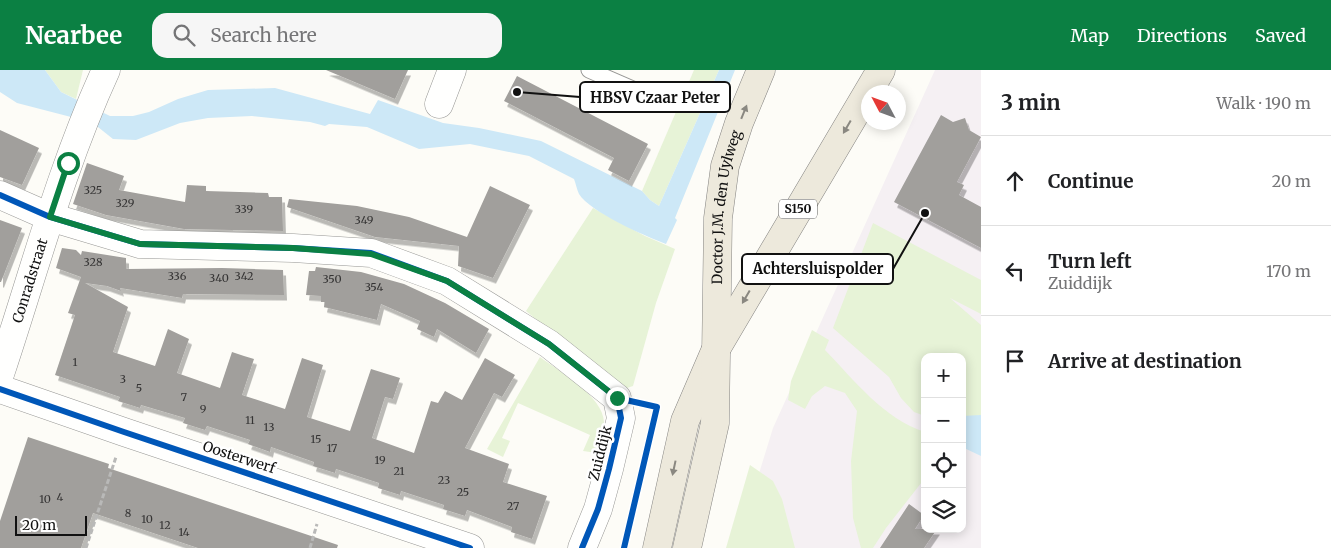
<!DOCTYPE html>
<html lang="en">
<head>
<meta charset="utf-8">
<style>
  :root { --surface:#fff; --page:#f6f6f6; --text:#202124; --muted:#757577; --line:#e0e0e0; --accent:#0b8043 }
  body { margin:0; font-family:Merriweather,serif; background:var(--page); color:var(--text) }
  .controls { position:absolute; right:15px; bottom:15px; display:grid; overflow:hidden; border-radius:10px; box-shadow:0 2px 12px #0003 }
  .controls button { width:45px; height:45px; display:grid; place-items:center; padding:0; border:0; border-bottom:1px solid var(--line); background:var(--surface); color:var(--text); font:25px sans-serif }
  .compass { position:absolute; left:861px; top:15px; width:45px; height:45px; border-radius:50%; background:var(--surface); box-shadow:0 2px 12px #0003; rotate:311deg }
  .scale { position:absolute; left:15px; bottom:12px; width:72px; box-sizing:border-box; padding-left:5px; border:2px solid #111; border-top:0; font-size:14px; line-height:18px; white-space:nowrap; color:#111; -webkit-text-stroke:4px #fff; paint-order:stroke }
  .stop { position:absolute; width:15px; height:15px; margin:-11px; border:4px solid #0b8043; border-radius:50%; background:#fff }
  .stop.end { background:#0b8043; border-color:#fff; box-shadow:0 1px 5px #0008 }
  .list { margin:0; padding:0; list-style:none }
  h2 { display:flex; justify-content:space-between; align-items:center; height:65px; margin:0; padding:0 20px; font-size:21px }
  h2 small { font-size:16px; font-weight:400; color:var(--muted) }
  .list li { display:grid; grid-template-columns:32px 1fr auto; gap:15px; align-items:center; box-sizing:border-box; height:90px; padding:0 20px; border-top:1px solid var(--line) }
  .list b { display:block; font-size:19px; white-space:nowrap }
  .list p { margin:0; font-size:16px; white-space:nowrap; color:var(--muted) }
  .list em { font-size:16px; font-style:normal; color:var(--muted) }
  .icon { flex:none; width:28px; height:28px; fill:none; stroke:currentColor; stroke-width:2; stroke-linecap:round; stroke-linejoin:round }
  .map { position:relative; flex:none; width:981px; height:478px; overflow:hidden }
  header { display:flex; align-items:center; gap:30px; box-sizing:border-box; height:70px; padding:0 25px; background:var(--accent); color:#fff }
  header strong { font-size:24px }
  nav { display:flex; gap:28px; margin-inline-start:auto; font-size:18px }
  .search { width:350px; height:45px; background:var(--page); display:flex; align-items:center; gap:12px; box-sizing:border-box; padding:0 18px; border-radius:15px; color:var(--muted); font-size:19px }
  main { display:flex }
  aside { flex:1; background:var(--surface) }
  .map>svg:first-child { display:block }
</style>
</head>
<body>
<header>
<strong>Nearbee</strong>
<div class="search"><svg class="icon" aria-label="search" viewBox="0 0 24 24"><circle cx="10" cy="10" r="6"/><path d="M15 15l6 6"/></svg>Search here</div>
<nav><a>Map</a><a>Directions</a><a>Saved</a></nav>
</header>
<main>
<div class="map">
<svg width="981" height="478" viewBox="0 0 981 478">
  <defs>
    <filter id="shadow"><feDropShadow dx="3" dy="5.5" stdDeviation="0" flood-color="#0004"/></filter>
  </defs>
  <rect width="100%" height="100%" fill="#fdfcf7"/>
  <path fill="#f5f0f3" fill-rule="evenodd" d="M935,0H981V478H736L773,358ZM925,287H962V459H925Z"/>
  <g fill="#e7f3d7">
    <path d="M45,0H83L76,29L61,22Z"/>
    <path d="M694,0H719L659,136L650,130L642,121Z"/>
    <path d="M593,138L645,166L675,179L656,233L633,316L627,318L618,317L526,241Z"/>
    <path d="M873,153L981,210V244L950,228L981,255V345L962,351V287H925V346L914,342L901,328L889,307L833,258Z"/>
    <path d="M812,260L829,270L825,280C854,310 884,349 925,362V408L886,458L873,478H861L853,448L851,391L857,341L845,323L825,316L812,326L805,339L788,330L791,311Z"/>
    <path d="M540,287C560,302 603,326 604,352C604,362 599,373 597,383L583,381L590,365L518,333L502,368L510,371L503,387L487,379Z"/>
    <path d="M750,395L773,411L782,429L795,478H726Z"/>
  </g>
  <g fill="#cde8f7">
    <path d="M0,0H45L61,22L110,46H133L149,42L178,29L208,20L275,18L370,44L378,30L443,53L479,58L541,71L642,121L650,130L659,136L719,0H735L675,148L677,150L666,174C645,166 590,142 579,124C577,120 576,114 574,109L529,86L470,74L419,79L367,57L329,54L325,56L310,52L252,46L208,48L180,53L136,70L113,69L98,57L71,47L17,33L0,22Z"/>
    <path d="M981,345V386L962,377V346Z"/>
  </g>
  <g fill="#a19f9c" filter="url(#shadow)">
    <path d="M326,0H408L395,29Z"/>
    <path d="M517,6L648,74L629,111L608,100L614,88L504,31Z"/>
    <path d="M941,45L953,52L965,48L969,60L981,67L957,112L964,115L959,125L981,137V178L894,132Z"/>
    <path d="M0,60L39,78L22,115L0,107Z"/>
    <path d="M87,93L124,106L119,120L185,132L187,115L206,116V121L268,123L269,127H282L283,161L184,159L106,145L73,134Z"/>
    <path d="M490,116L530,135L493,208L458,196L459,176L375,167L287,137L289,129L357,136L409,147L467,167Z"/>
    <path d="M0,150L22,158L1,212H0Z"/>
    <path d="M62,178L76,180L81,185L82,181L126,188V199L222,198L283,200L284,225L183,224L182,228L120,218L121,221L107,216L85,213L128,237L113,282L155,296L168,259L189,269L177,303L220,318L232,282L244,286L254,289L242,325L285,339L302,288L323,295L307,347L350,361L371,299L400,308L393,329L385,327L372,368L414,383L431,331L438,333L445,321L462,330L485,288L515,305L502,327L494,323L465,378L509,394L503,412L547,426L532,469L511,462L512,457L467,440L465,446L443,439L444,435L401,421L400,425L378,418L379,413L336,399L335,403L313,396L314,392L271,377L270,382L248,374L250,370L207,356L205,360L183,353L185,348L141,335L140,338L118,331L120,327L55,305L75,245L68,243L81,207L56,198Z"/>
    <path d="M316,197L361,202L404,214L445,233L489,259L476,283L437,259L434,267L417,259L420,251L381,234L377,250L324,237L325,232H321V226L306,225L309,201H315Z"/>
    <path d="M28,367L109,394L108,398L338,475L337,478H198L93,443L81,478H0V451Z"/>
    <path d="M909,434L924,445L915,459H937L924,478H880Z"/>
  </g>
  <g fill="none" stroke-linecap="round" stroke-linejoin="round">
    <defs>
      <path id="lane" d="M589,0L658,30"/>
      <g id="street">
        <path d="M439,34L452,0"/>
        <path d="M0,125L50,147L140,174L293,178L371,183L447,211L549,274L617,328L621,348L609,399L598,439L582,478"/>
        <path id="s1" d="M0,304C34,202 61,98 106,0"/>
        <path d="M0,319L124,362L470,478"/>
      </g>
      <g id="primary">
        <path d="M657,478L685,351L716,279L881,0"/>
        <path id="s2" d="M687,478L715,353L718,148L725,96L739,53L761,0"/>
      </g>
    </defs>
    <use href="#lane" stroke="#979795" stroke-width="17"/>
    <use href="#street" stroke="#979795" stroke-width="29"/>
    <use href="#primary" stroke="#858482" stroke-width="29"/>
    <g stroke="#b9b9b8" stroke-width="3" stroke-dasharray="5 2.5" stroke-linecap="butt">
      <path d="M86,478L116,387"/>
      <path d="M310,478L317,454"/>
    </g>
    <use href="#lane" stroke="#fffffe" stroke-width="15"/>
    <use href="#street" stroke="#fffffe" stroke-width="28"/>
    <use href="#primary" stroke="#ede9dc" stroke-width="28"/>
    <defs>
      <g id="cycleway">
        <path d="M0,125L50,147L140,174L293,178L371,183L447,211L549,274L617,328L621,348L609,399L598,439L582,478"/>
        <path d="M0,319L124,362L470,478"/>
        <path d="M617,328L657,337L624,478"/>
      </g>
    </defs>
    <use href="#cycleway" stroke="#fff" stroke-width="9"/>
    <use href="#cycleway" stroke="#0057b8" stroke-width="6"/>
  </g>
  <defs><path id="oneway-solid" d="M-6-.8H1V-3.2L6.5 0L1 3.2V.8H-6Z" transform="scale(1.25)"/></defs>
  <g fill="#8a8881">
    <use href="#oneway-solid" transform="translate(744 42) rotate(-68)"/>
    <use href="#oneway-solid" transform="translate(847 57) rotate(120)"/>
    <use href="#oneway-solid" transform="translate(746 227) rotate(120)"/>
    <use href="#oneway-solid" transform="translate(674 398) rotate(102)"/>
  </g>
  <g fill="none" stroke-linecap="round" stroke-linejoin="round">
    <path stroke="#0b8043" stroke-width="6" d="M68,93L50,147L140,174L293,178L371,184L447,211L549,274L617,328"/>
  </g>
  <g text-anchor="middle" stroke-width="5" stroke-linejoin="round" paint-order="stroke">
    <g font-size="11" fill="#353434">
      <text x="93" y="124">325</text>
      <text x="125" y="137">329</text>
      <text x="244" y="143">339</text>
      <text x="364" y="154">349</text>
      <text x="93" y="196">328</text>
      <text x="177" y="210">336</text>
      <text x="244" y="210">342</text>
      <text x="219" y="212">340</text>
      <text x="332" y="213">350</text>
      <text x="374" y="221">354</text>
      <text x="75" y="296">1</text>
      <text x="123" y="313">3</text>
      <text x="139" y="322">5</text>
      <text x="184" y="331">7</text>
      <text x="203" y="343">9</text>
      <text x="250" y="354">11</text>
      <text x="269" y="361">13</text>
      <text x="316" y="373">15</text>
      <text x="332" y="382">17</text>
      <text x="380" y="394">19</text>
      <text x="399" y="405">21</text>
      <text x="444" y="414">23</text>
      <text x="463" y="426">25</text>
      <text x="60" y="431">4</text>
      <text x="45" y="433">10</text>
      <text x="513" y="440">27</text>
      <text x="128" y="447">8</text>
      <text x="147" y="453">10</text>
      <text x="165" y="459">12</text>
      <text x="184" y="466">14</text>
    </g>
    <rect fill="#fff" stroke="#585858" stroke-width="1" x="779" y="129.5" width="38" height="19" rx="4"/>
    <g font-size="12" font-weight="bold" fill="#111">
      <text x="798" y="143">S150</text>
    </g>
    <g font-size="14" fill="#111" stroke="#fff">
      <text dy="5" stroke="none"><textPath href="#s2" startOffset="345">Doctor J.M. den Uylweg</textPath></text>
      <text dy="5" stroke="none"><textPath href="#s1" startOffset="98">Conradstraat</textPath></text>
      <text transform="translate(600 383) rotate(-76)" y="5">Zuiddijk</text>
      <text transform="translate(239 387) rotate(18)" y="5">Oosterwerf</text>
    </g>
  </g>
  <path fill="none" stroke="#111" stroke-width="2" d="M517 22L580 27M925 143L893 199"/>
  <g fill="#111" stroke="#fff" stroke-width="2">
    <circle cx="517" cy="22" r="5"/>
    <circle cx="925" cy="143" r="5"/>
  </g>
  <g fill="#fff" stroke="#111" stroke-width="2">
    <rect x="580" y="12" width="150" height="30" rx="5"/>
    <rect x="742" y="184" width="151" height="30" rx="5"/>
  </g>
  <g font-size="15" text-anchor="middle" font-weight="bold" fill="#111">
    <text x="655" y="33">HBSV Czaar Peter</text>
    <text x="818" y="204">Achtersluispolder</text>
  </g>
</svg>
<div class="controls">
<button>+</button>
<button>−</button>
<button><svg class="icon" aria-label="locate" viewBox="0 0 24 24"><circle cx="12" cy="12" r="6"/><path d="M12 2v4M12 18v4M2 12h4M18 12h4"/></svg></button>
<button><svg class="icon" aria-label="layers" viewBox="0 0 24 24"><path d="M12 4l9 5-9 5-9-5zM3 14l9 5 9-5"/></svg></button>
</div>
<svg class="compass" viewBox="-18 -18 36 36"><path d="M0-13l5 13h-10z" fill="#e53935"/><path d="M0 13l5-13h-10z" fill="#757577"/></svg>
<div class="scale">20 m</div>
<div class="stop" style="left:68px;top:93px"></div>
<div class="stop end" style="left:617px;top:328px"></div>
</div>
<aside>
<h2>3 min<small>Walk · 190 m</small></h2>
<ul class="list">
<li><svg class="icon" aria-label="ahead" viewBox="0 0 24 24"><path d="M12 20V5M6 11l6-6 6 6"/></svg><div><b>Continue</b></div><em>20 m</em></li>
<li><svg class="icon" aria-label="left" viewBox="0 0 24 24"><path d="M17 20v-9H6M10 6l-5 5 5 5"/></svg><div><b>Turn left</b><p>Zuiddijk</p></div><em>170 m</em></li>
<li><svg class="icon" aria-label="arrive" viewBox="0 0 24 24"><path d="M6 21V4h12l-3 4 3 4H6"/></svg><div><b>Arrive at destination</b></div></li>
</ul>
</aside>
</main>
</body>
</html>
